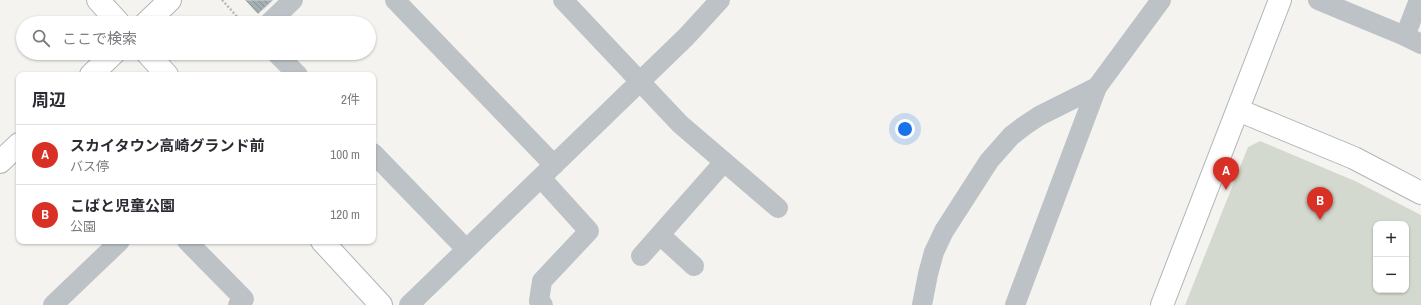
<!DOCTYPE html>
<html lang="ja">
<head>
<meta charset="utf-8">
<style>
  :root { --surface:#fff; --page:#f2f2f3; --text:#2b2b33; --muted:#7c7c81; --line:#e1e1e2; --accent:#d93025 }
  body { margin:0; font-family:"Archivo Narrow","Noto Sans JP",sans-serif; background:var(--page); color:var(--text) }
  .controls { position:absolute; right:12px; bottom:12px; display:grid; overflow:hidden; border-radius:8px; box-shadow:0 1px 3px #0004 }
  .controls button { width:36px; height:36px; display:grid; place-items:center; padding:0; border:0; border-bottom:1px solid var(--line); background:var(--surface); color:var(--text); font:20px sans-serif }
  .you { position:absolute; left:905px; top:129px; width:14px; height:14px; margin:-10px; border:3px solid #fff; border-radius:50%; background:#1a73e8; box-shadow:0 0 0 6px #1a73e833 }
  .badge { display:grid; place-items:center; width:26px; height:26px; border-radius:50%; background:var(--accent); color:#fff; font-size:13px; font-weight:700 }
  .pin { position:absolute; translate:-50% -33px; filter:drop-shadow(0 1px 2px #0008) }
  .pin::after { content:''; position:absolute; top:21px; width:14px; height:12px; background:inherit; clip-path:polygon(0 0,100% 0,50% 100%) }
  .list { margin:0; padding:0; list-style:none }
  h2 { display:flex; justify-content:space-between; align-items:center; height:52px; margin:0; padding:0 16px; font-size:17px }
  h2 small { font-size:13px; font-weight:400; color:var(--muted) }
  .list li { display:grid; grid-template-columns:26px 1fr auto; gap:12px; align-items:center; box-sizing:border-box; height:60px; padding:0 16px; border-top:1px solid var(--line) }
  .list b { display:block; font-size:15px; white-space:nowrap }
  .list p { margin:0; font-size:13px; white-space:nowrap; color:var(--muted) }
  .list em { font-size:13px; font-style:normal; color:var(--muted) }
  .icon { flex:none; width:22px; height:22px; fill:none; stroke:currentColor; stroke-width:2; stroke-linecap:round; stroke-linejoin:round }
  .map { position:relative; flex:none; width:1421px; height:305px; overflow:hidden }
  .search { position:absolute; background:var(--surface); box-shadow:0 1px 3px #0004; left:16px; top:16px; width:360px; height:44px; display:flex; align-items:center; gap:10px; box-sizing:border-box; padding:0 14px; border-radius:22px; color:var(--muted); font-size:15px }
  .panel { position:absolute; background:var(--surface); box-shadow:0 1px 3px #0004; left:16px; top:72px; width:360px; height:172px; border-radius:8px }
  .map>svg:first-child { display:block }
</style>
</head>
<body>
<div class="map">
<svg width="1421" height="305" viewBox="0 0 1421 305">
  <defs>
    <pattern id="building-back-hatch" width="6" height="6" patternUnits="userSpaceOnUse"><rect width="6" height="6" fill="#a3afb2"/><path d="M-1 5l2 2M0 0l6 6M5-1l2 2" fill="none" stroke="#889396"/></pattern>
  </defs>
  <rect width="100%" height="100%" fill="#f4f3f0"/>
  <path fill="#d4d9cf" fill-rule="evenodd" d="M1260,141L1355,181L1421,215V305H1185L1248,147ZM1376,224H1406V290H1376Z"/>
  <path fill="url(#building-back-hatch)" stroke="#d5d5d3" d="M245,0H273L258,14Z"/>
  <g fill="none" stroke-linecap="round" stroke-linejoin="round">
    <defs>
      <g id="secondary">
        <path d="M98,0L119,23"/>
        <path d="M146,23L170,0"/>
        <path d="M147,53L167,75"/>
        <path d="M91,75L114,53"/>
        <path d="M1238,110L1354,158L1421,193"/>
        <path d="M0,162L19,144"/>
        <path d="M322,241L381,305"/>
        <path d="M1162,305L1280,0"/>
      </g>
    </defs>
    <use href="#secondary" stroke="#afb6b9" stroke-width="24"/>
    <path stroke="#b6bbbc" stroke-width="2.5" stroke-dasharray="2 2" stroke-linecap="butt" d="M222,0L243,23"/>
    <g stroke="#bcc2c5" stroke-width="20">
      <path d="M395,0L554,165"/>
      <path d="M563,0L680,124L778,208"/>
      <path d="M1318,0L1405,36L1421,44"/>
      <path d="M269,23L293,0"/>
      <path d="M1405,36L1419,0"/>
      <path d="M276,53L298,75"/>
      <path d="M373,153L466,249"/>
      <path d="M541,178L589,231L542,281L539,301L543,305"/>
      <path d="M660,235L694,266"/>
      <path d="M187,241L244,299L238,305"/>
      <path d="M641,256L724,162"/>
      <path d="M53,305L120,241"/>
      <path d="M409,305L686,37L720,0"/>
      <path d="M922,305L928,274L934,252L944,231L989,161L1011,136L1024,126L1039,116L1097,87L1161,0"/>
      <path d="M1015,305L1097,87"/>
    </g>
    <use href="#secondary" stroke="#fff" stroke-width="22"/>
  </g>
</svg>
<div class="controls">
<button>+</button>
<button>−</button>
</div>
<div class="you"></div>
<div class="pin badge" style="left:1226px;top:190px">A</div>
<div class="pin badge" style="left:1320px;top:220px">B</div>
<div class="search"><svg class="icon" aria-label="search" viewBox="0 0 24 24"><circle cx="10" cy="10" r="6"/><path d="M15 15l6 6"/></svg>ここで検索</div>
<section class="panel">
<h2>周辺<small>2件</small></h2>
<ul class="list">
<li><span class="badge">A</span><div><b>スカイタウン高崎グランド前</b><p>バス停</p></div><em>100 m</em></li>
<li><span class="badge">B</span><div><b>こばと児童公園</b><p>公園</p></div><em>120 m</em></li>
</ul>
</section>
</div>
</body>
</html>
